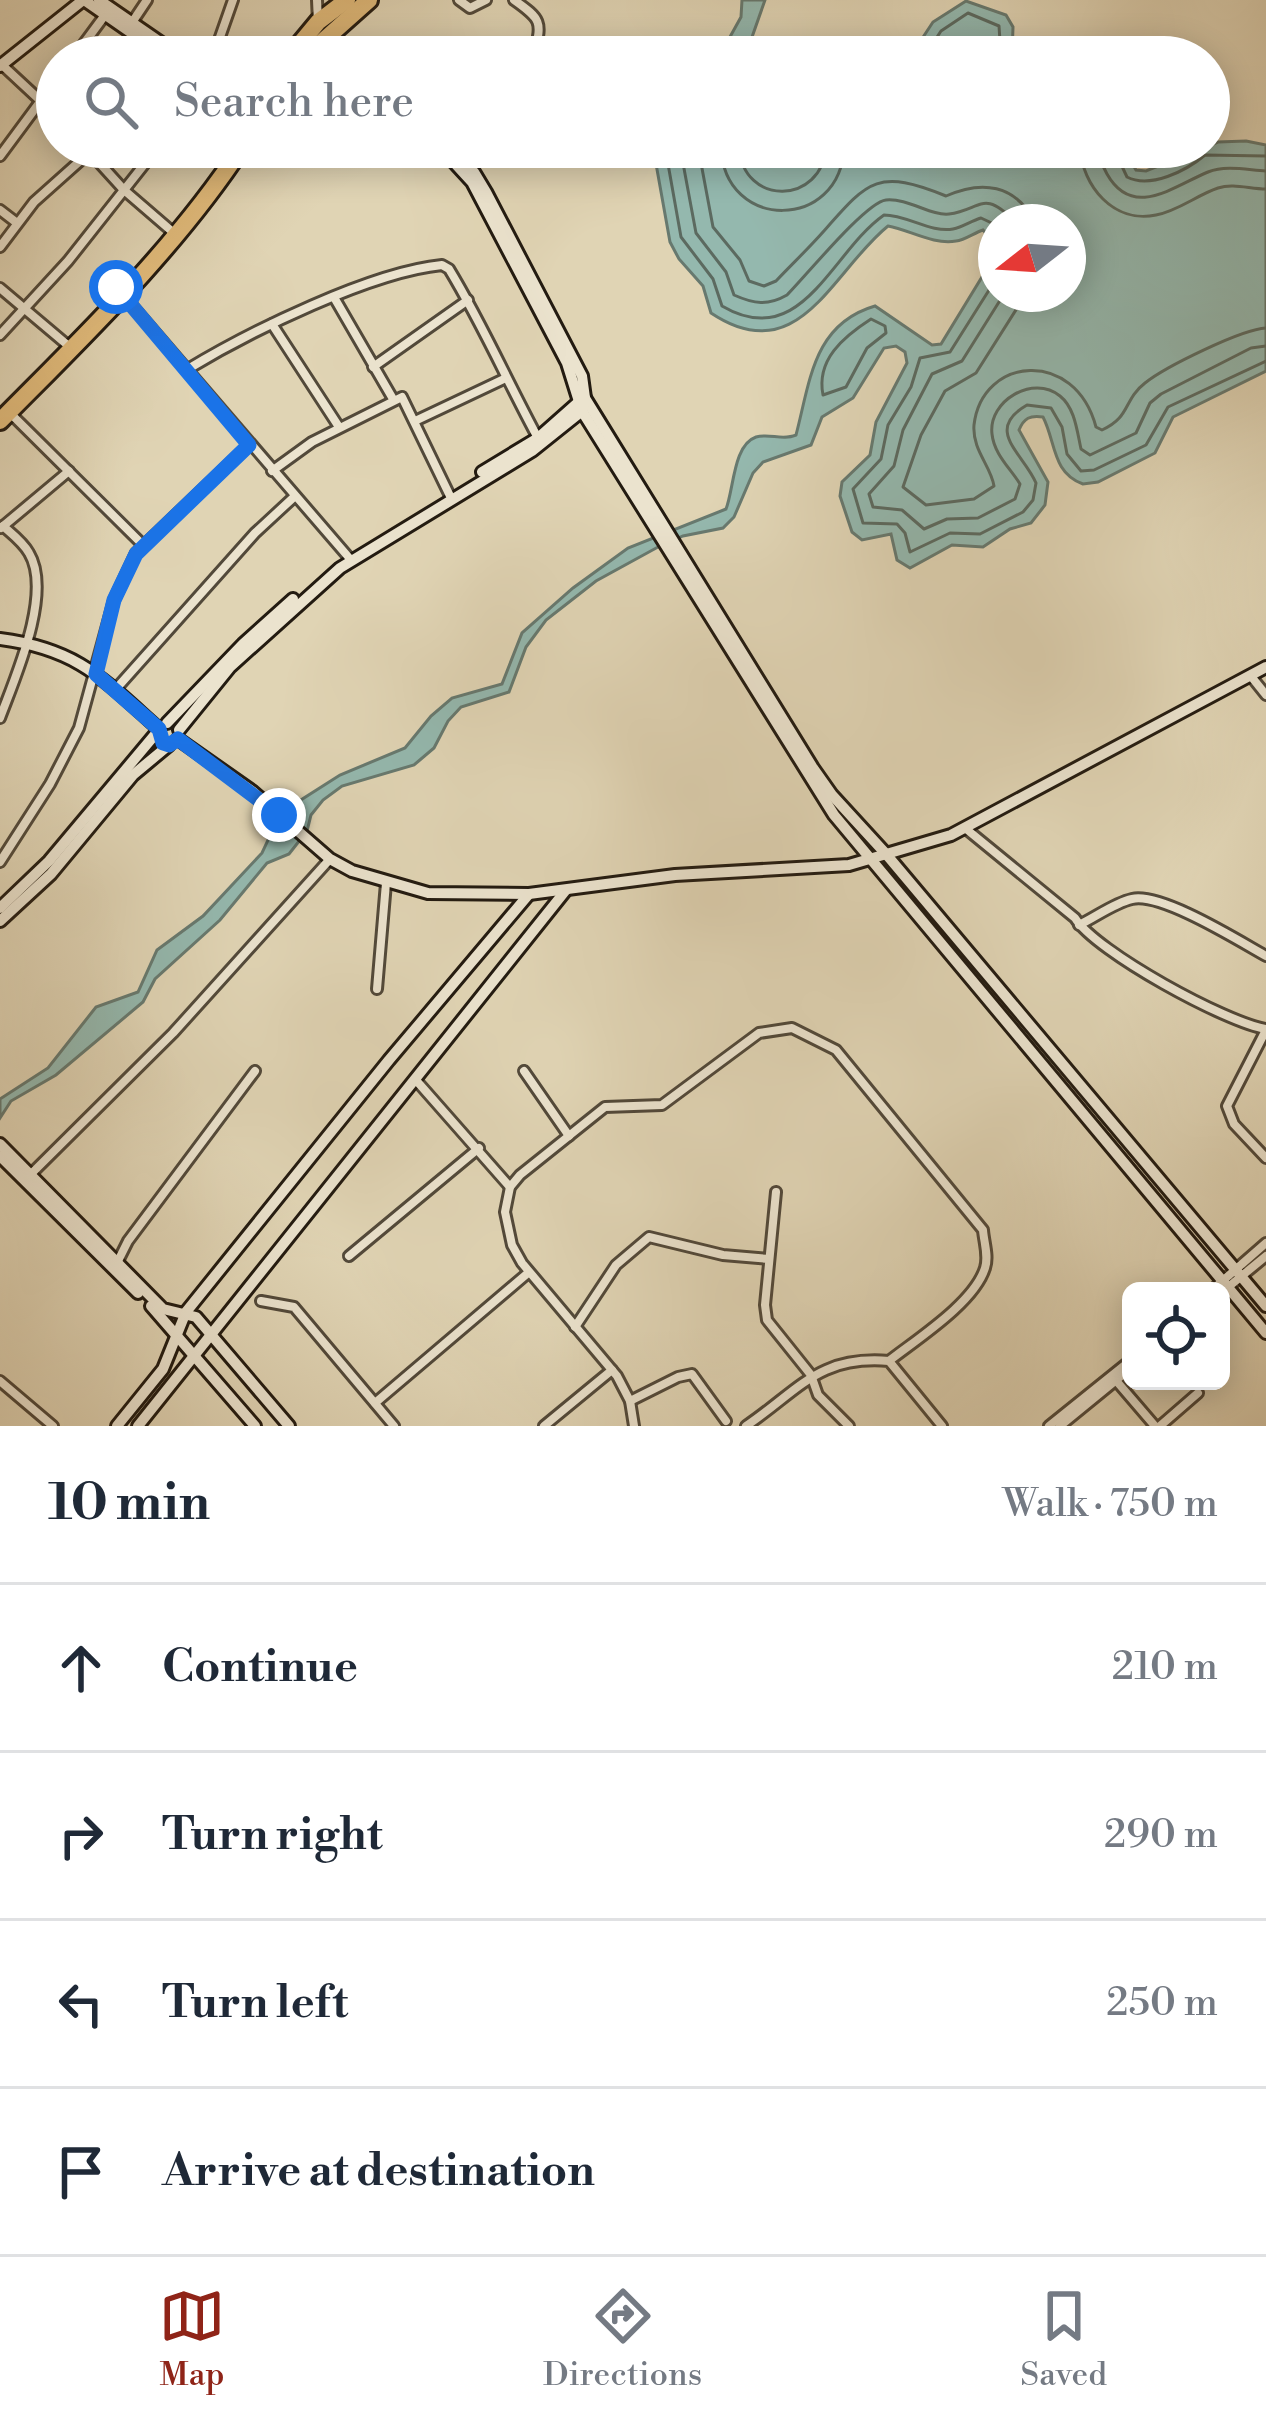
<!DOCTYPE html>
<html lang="en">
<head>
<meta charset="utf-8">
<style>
  :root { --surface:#fff; --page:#f6f6f7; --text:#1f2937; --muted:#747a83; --line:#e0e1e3; --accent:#8f2418 }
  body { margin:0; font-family:"Libre Bodoni",serif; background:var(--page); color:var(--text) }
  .controls { position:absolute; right:36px; bottom:36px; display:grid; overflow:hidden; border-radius:18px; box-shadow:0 6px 30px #0003 }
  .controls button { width:108px; height:108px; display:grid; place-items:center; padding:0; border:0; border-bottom:3px solid var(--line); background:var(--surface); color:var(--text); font:60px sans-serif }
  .compass { position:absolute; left:978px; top:204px; width:108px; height:108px; border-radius:50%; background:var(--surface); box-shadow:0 6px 30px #0003; rotate:253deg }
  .stop { position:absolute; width:36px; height:36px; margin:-27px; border:9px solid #1a73e8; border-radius:50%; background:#fff }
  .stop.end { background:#1a73e8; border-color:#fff; box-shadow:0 3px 12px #0008 }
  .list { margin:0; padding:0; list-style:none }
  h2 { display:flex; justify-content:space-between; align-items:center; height:156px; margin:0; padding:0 48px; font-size:51px }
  h2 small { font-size:39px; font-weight:400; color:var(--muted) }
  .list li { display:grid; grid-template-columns:78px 1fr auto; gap:36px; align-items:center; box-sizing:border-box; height:168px; padding:0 48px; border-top:3px solid var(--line) }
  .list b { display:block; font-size:45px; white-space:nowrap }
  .list em { font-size:39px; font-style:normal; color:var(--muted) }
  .icon { flex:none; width:66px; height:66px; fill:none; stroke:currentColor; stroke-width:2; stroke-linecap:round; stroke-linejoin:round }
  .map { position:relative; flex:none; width:1266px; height:1426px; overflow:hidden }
  .search { position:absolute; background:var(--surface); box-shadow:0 6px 30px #0003; left:36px; right:36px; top:36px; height:132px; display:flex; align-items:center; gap:30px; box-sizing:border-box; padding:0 42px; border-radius:66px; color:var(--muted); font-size:45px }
  .sheet { height:828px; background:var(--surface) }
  nav { display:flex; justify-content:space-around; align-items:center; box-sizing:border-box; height:168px; border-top:3px solid var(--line); background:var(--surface); font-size:33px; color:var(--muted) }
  nav a { display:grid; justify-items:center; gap:6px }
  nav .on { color:var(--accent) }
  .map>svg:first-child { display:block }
</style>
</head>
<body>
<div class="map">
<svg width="1266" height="1426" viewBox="0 0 1266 1426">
  <rect width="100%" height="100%" fill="#e0d4b4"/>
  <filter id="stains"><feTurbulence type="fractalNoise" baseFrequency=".00167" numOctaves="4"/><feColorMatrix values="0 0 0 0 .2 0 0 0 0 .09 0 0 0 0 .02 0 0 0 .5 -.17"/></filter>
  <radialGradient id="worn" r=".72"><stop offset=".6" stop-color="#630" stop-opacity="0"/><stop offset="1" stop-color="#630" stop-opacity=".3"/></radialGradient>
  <g fill="#94b8ae" stroke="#67796f" stroke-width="3">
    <path d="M742,0H765L745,57H652C674,41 696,59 720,55L741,17Z"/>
    <path d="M966,1L1006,15L1013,27L1012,57H910L933,22Z"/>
    <path d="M1246,141L1266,145V371L1173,417L1155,453L1098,482L1083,484C1052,473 1056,442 1043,417C1030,415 1024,418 1019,430L1048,482L1045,505L1031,523L1010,529L983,547L952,545L910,568L897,560L891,534L862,540L852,532L840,496L842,482L870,455L876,422L907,363L905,352L896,346L884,348L853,398L822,417L811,445L763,462L753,473L734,517L723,528L683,536L658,547L596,581L546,620L526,647L509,692L461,707L448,721L434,748L414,765L342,786L323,800L311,815L307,831L289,854L267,863L220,920L155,979L143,1002L56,1075L11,1101L0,1118V1099L48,1068L96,1007L138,992L157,950L203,916L262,853L276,823L293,805L340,775L405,748L431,716L452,698L502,684L522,633L573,588L628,548L726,509C734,489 733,445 756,437C770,433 782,441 796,435C810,382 813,324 875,306L932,345L941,344L996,254V294H1068V222H996V245L983,230C974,233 965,240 956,241C933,245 910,230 888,226C832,271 799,372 711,313L703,286L679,259L670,242L653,147H763L776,166C790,164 796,161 800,147H1123L1136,170L1146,171L1218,142Z"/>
  </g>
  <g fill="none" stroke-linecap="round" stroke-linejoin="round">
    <g stroke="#5c6a60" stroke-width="3">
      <path d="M924,57L941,31L968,13L999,26L1001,57"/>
      <path d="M665,147L681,237L713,279L722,306C802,353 831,252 884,215C907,215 931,233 953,229C963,227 971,221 981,218L996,225"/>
      <path d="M680,147L696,233L726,272L734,295C754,304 768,306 787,295C805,277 866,202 886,200C908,198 931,216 949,214C981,210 983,188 1015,222"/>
      <path d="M698,147L713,227L740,260L749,281L764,286L776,281C792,264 808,249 823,232C868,181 877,168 946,196C982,180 1015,184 1035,222"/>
      <path d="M721,147C724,232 841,231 844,147"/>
      <path d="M739,147C743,207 822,205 826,147"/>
      <path d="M1080,147C1082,186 1114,224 1156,215C1178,211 1197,195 1218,188C1233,183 1250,189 1266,189"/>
      <path d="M1098,147C1099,158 1102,165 1107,174C1133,220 1174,186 1208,172C1226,165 1247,170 1266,171"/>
      <path d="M1113,147L1127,177C1150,189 1186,171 1205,155L1266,156"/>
      <path d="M996,279L950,352L920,358L911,387L888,425L881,459L853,489L863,523L897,524L905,533L910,552L950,533L980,534L1023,512L1033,500L1036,483C1024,454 983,430 1027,405L1051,408L1062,427L1067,454L1081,471L1094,470L1146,445L1168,407L1266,361"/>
      <path d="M1004,294L962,361L932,374L903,430L894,466L869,494L873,507L902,510L924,529L947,519L978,518L1015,499L1020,484C1010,468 994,454 992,434C988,401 1033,374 1060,396C1075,408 1077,431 1081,449L1090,455L1136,433L1150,403L1161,394L1251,348L1266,346"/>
      <path d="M1026,294L976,373L945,391L921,435L903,487L926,505L974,499L994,486C991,466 972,450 974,425C982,356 1075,348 1096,427L1102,430C1131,417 1123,400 1145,383C1165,367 1242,329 1266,328"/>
      <path d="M871,319L885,326L886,333L867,348L846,387L823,395C816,360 843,337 871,319Z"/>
    </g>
    <defs>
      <g id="street">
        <path d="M317,0L318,22"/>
        <path d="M459,0L470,8L486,0"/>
        <path d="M514,0C544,21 541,22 534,57"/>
        <path d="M131,24L147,0"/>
        <path d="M74,57L105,15"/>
        <path d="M213,57L233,0"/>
        <path d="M1,64L57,116"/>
        <path d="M85,147L124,190L175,234"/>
        <path d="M0,156L57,79"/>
        <path d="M0,210L17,223"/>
        <path d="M0,247L34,202L90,152"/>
        <path d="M116,287L351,560"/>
        <path d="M0,288L71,348"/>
        <path d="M335,299L393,399"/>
        <path d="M272,324L339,427"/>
        <path d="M0,335L68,261L158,147"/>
        <path d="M373,367L468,300"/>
        <path d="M188,369C251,331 371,272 442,265L449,269C483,325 508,383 539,440"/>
        <path d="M10,413L143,545"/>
        <path d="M415,421L506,378"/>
        <path d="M272,471L312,442L402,397L451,498"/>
        <path d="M1,528L69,471"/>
        <path d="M1250,675L1266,695"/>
        <path d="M115,690L255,533L294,497"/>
        <path d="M0,718C15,678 53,593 29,553C23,542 12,534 3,526"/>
        <path d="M965,828L1075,918C1096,952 1227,1023 1266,1029"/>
        <path d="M0,862L50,784L79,728L114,600L136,553L249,445"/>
        <path d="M1079,925C1096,917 1114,903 1132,899C1161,892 1239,941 1266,956"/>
        <path d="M377,989L386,883"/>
        <path d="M1266,1030L1227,1106L1234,1124L1266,1158"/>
        <path d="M524,1071L569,1136"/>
        <path d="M415,1079L510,1187"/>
        <path d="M31,1174L173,1033L330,859"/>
        <path d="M776,1192L765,1305L767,1320L811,1375L818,1395L849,1426"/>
        <path d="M349,1256L479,1148"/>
        <path d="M118,1261L128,1241L255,1071"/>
        <path d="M1211,1291L1266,1243"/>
        <path d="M1221,1293L1266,1256"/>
        <path d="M261,1301L294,1307L394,1426"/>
        <path d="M575,1327L616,1265L649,1237L723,1255L769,1259"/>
        <path d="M1113,1377L1155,1426"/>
        <path d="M0,1381L53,1426"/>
        <path d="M630,1401L678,1377L692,1374L726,1421"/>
        <path d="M375,1403L528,1273"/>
        <path d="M544,1426L612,1370"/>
        <path d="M634,1426L630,1401L617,1376L522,1263L512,1245L505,1212L510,1187L520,1175L605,1107L662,1105L759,1033L792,1028L836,1050L983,1230C984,1243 989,1256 985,1268C974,1303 917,1339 889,1361"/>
        <path d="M746,1426C799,1390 819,1355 889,1361L942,1426"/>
        <path d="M1049,1426L1131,1360"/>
        <path d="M1060,1426L1131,1368"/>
        <path d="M1160,1426L1198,1393"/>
      </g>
      <g id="secondary">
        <path d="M84,0L166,57"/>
        <path d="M99,0L182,57"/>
        <path d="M0,66L83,0"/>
        <path d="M432,147L450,158L472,182L567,363L582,411L834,815L1266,1333"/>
        <path d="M585,398L813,768L832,795L886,854L1266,1306"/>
        <path d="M482,472L538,438L582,399"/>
        <path d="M0,639C78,649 103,679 159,729"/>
        <path d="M167,723L243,644L293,599"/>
        <path d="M179,730L230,667L340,568L532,451L582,411L585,398L582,376L486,192L474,172L450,149"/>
        <path d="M178,739L252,791L330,859L352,871L428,893L529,894L675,875L849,865L951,835L1266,667"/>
        <path d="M0,908L49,861L158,731"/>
        <path d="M0,921L51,874L133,775L169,745"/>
        <path d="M0,1144L163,1309L196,1317L289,1426"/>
        <path d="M0,1156L138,1293"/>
        <path d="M151,1306L255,1426"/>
        <path d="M117,1426L163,1369L186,1312L389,1060L529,894"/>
        <path d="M138,1426L566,890"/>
      </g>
      <g id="highway">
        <path d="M289,57L318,22L347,0"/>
        <path d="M305,57L369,0"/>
        <path d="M0,421C85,335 175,249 242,147"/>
      </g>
    </defs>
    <use href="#street" stroke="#52493a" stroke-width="14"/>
    <use href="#secondary" stroke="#231b11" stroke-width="16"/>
    <use href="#highway" stroke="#231b11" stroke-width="22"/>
    <use href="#street" stroke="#ebe3ce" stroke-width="8"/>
    <use href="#secondary" stroke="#ebe3ce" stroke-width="10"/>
    <use href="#highway" stroke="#e0ba7a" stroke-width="16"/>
  </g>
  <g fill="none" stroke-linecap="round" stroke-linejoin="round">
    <path stroke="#1a73e8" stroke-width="15" d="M116,287L249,445L136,554L114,600L96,674L159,729L163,743L169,745L178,739L279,815"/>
  </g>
  <rect width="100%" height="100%" filter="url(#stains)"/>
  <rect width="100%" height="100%" fill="url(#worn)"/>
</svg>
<div class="controls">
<button><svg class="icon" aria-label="locate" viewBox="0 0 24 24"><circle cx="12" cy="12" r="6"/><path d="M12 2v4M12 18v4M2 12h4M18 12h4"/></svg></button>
</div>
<svg class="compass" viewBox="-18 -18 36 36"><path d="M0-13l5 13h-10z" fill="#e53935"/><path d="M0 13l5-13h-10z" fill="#747a83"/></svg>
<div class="stop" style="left:116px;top:287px"></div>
<div class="stop end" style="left:279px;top:815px"></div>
<div class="search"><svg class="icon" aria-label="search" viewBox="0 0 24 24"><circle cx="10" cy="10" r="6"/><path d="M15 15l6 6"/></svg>Search here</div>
</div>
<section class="sheet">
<h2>10 min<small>Walk · 750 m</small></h2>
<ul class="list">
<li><svg class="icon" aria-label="ahead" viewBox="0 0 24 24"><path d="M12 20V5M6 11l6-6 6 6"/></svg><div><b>Continue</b></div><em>210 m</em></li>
<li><svg class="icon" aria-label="right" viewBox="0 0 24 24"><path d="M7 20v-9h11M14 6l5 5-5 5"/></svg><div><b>Turn right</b></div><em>290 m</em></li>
<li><svg class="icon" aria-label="left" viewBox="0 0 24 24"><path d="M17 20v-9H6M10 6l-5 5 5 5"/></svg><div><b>Turn left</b></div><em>250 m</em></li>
<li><svg class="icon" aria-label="arrive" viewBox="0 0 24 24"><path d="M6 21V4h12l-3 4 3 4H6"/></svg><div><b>Arrive at destination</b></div></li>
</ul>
</section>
<nav>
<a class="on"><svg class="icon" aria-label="map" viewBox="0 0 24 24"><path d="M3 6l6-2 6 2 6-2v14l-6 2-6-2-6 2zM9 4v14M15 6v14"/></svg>Map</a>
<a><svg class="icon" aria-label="directions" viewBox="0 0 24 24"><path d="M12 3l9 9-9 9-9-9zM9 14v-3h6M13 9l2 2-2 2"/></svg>Directions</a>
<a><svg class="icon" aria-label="saved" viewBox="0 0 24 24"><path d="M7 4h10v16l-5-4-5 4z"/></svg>Saved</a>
</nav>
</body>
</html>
